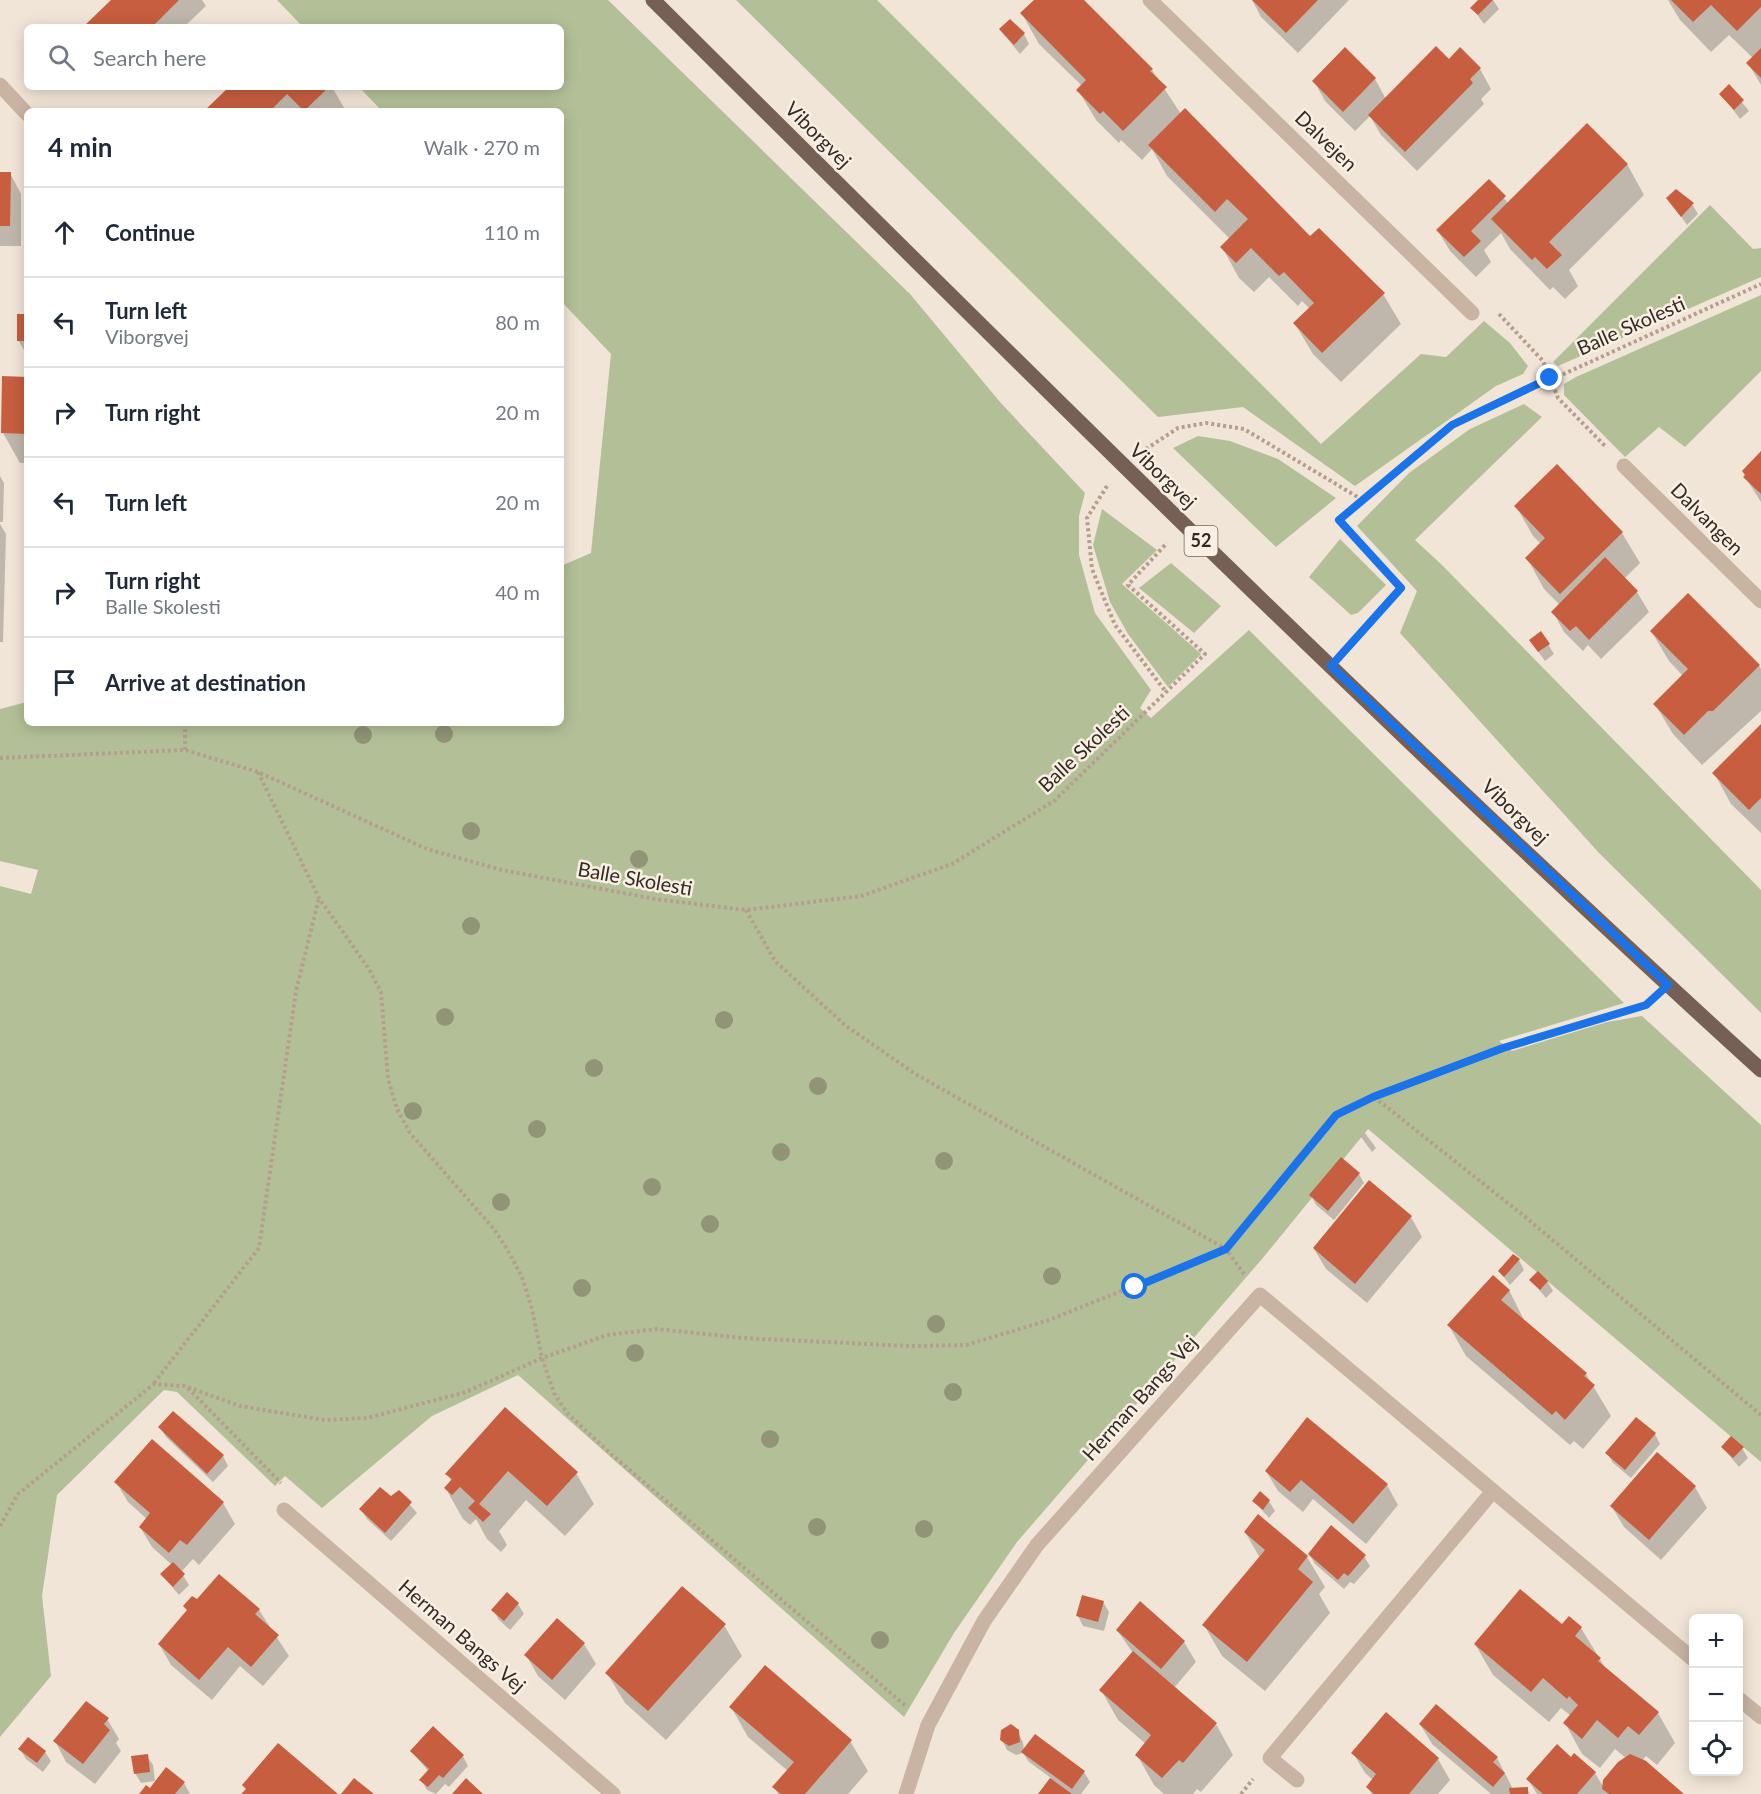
<!DOCTYPE html>
<html lang="en">
<head>
<meta charset="utf-8">
<style>
  :root { --surface:#fff; --page:#f2f2f3; --text:#1f2937; --muted:#747a83; --line:#e0e1e3 }
  body { margin:0; font-family:Lato,sans-serif; background:var(--page); color:var(--text) }
  .controls { position:absolute; right:18px; bottom:18px; display:grid; overflow:hidden; border-radius:9px; box-shadow:0 3px 15px #0003 }
  .controls button { width:54px; height:54px; display:grid; place-items:center; padding:0; border:0; border-bottom:2px solid var(--line); background:var(--surface); color:var(--text); font:30px sans-serif }
  .stop { position:absolute; width:18px; height:18px; margin:-14px; border:4px solid #1a73e8; border-radius:50%; background:#fff }
  .stop.end { background:#1a73e8; border-color:#fff; box-shadow:0 2px 6px #0008 }
  .list { margin:0; padding:0; list-style:none }
  h2 { display:flex; justify-content:space-between; align-items:center; height:78px; margin:0; padding:0 24px; font-size:26px }
  h2 small { font-size:20px; font-weight:400; color:var(--muted) }
  .list li { display:grid; grid-template-columns:39px 1fr auto; gap:18px; align-items:center; box-sizing:border-box; height:90px; padding:0 24px; border-top:2px solid var(--line) }
  .list b { display:block; font-size:22px; white-space:nowrap }
  .list p { margin:0; font-size:20px; white-space:nowrap; color:var(--muted) }
  .list em { font-size:20px; font-style:normal; color:var(--muted) }
  .icon { flex:none; width:33px; height:33px; fill:none; stroke:currentColor; stroke-width:2; stroke-linecap:round; stroke-linejoin:round }
  .map { position:relative; flex:none; width:1761px; height:1794px; overflow:hidden }
  .search { position:absolute; background:var(--surface); box-shadow:0 3px 15px #0003; left:24px; top:24px; width:540px; height:66px; display:flex; align-items:center; gap:15px; box-sizing:border-box; padding:0 21px; border-radius:9px; color:var(--muted); font-size:22px }
  .panel { position:absolute; background:var(--surface); box-shadow:0 3px 15px #0003; left:24px; top:108px; width:540px; height:618px; border-radius:9px }
  .map>svg:first-child { display:block }
</style>
</head>
<body>
<div class="map">
<svg width="1761" height="1794" viewBox="0 0 1761 1794">
  <rect width="100%" height="100%" fill="#f1e5d7"/>
  <g fill="#b3c097">
    <path d="M277,0H608L910,294L1000,402L1085,493L1079,516V555L1095,613L1151,690L1140,708L1151,718L1249,630L1624,1003L1499,1041L1512,1051L1607,1022L1642,1016L1761,1125V1462L1368,1129L1262,1259L1017,1542L954,1633L904,1717L518,1375L432,1416L322,1508L285,1476L275,1486L177,1392L164,1390L57,1495L42,1596L51,1676L0,1737V886L31,894L38,870L0,861V709L27,702V723H561V566L591,553L611,354L561,301V111H382L359,87H561V27H303Z"/>
    <path d="M736,0H877L1321,444L1421,354L1446,357L1484,321L1510,343L1528,366L1523,374L1496,386L1355,486L1243,407L1158,417Z"/>
    <path d="M1710,205L1753,249L1761,248V277L1558,366L1553,362Z"/>
    <path d="M1761,295V371L1685,447L1659,427L1625,457L1564,395V384L1576,377Z"/>
    <path d="M1524,404L1542,417L1415,540L1441,564L1761,890V1013L1599,853L1400,633L1417,591L1357,526L1409,473L1470,429Z"/>
    <path d="M1198,436L1230,441L1278,459L1336,498L1276,547L1173,448Z"/>
    <path d="M1102,509L1157,550L1122,584L1201,654L1168,687L1128,634L1110,602L1093,545Z"/>
    <path d="M1340,539L1386,585L1358,613L1351,615L1309,577Z"/>
    <path d="M1171,563L1221,606L1194,633L1139,588Z"/>
  </g>
  <g fill="#0003">
    <path d="M113,0H202L206,6L184,27H85Z"/>
    <path d="M1036,0H1082L1152,70L1181,114L1310,238L1383,294L1401,324L1341,382L1313,354L1295,324L1310,309L1302,301L1298,306L1269,277L1254,292L1239,278L1222,247L1230,239L1167,176L1152,149L1142,160L1121,140L1119,143L1096,120L1078,90L1082,86L1039,44L1022,14Z"/>
    <path d="M1252,0H1349L1298,53L1261,17Z"/>
    <path d="M1480,0H1493L1499,9L1484,24L1472,8Z"/>
    <path d="M1668,0H1761V85L1748,63L1753,58L1729,35L1711,52L1680,20Z"/>
    <path d="M1000,30L1024,34L1029,44L1020,54Z"/>
    <path d="M1449,61L1480,69L1491,89L1481,99L1484,104L1417,171L1381,135L1370,116L1355,131L1325,101L1314,81L1375,79L1386,99Z"/>
    <path d="M1729,86L1749,111L1740,119L1721,94Z"/>
    <path d="M231,87H332L346,111H206Z"/>
    <path d="M1627,164L1644,195L1569,270L1578,286L1565,299L1553,287L1550,290L1510,249L1501,233L1484,250L1491,262L1476,277L1450,251L1438,231L1489,181L1508,203Z"/>
    <path d="M0,173H10L21,194V246H0Z"/>
    <path d="M1668,198L1692,204L1698,214L1687,225Z"/>
    <path d="M27,315V350H24L18,340Z"/>
    <path d="M27,378V463H20L3,433Z"/>
    <path d="M1761,454V502L1745,477Z"/>
    <path d="M1557,466L1622,533L1640,563L1624,579L1637,592L1649,612L1601,659L1588,645L1583,651L1564,632L1553,612L1560,605L1544,589L1527,558L1541,544L1533,536L1516,506Z"/>
    <path d="M0,476L4,483L3,522H0Z"/>
    <path d="M0,524L6,534L3,642H0Z"/>
    <path d="M1651,631L1759,666L1761,669V711L1702,765L1673,734L1655,704L1683,676L1669,661Z"/>
    <path d="M1541,633L1554,654L1545,661L1537,650Z"/>
    <path d="M1761,726V833L1731,804L1714,773Z"/>
    <path d="M1365,1133L1376,1148L1372,1152L1361,1137Z"/>
    <path d="M1359,1174L1364,1183L1334,1220L1316,1205L1311,1195Z"/>
    <path d="M1411,1217L1422,1237L1367,1303L1326,1269L1314,1249Z"/>
    <path d="M1519,1260L1524,1270L1510,1285L1499,1271Z"/>
    <path d="M1531,1280L1547,1281L1553,1291L1546,1298Z"/>
    <path d="M1509,1290L1525,1322L1586,1374L1611,1416L1583,1449L1574,1441L1570,1445L1466,1356L1449,1326Z"/>
    <path d="M505,1409L576,1473L594,1504L565,1536L526,1500L499,1531L507,1545L501,1552L487,1539L476,1519L470,1525L463,1519L446,1489L452,1482L447,1474Z"/>
    <path d="M160,1427L223,1456L228,1466L213,1482L166,1437Z"/>
    <path d="M1655,1434L1660,1444L1631,1478L1613,1463L1607,1453Z"/>
    <path d="M152,1441L223,1503L235,1524L199,1565L193,1559L181,1572L189,1585L179,1595L162,1575L172,1565L152,1547L140,1527L147,1519L128,1502L116,1482Z"/>
    <path d="M1723,1448H1742L1748,1458L1739,1467Z"/>
    <path d="M1657,1455L1695,1487L1707,1508L1661,1560L1624,1527L1612,1507Z"/>
    <path d="M1266,1471L1387,1485L1398,1505L1366,1544L1313,1499L1303,1512L1278,1491Z"/>
    <path d="M399,1492L417,1513L391,1541L367,1519L361,1509L392,1498Z"/>
    <path d="M1254,1501H1269L1275,1511L1269,1518Z"/>
    <path d="M1245,1532L1307,1557L1325,1587L1319,1594L1330,1613L1265,1691L1222,1656L1204,1625L1260,1558Z"/>
    <path d="M1309,1554L1364,1556L1370,1566L1354,1584L1350,1582L1344,1589L1315,1564Z"/>
    <path d="M219,1576L259,1610L289,1656L263,1686L240,1666L212,1700L171,1665L159,1644Z"/>
    <path d="M507,1594L518,1604L524,1614L510,1630L499,1620L493,1610Z"/>
    <path d="M1103,1602L1109,1612L1104,1631L1083,1626L1078,1616Z"/>
    <path d="M557,1620L584,1644L596,1664L565,1700L538,1676L526,1655Z"/>
    <path d="M724,1625L742,1656L666,1740L625,1703L607,1673Z"/>
    <path d="M1562,1626L1581,1628L1606,1669L1658,1713L1675,1743L1657,1765L1646,1756L1642,1761L1682,1794H1537L1528,1779L1571,1759L1595,1773L1604,1788L1626,1758L1615,1749L1600,1768L1582,1754L1565,1723L1571,1716L1561,1708L1549,1722L1493,1675L1475,1644Z"/>
    <path d="M1117,1630L1184,1642L1196,1662L1174,1688L1216,1724L1233,1755L1201,1792L1197,1789L1193,1794H1164L1154,1785L1137,1755L1146,1744L1118,1720L1101,1690L1133,1653Z"/>
    <path d="M731,1707L850,1741L868,1771L848,1794H778L774,1787L788,1771L748,1737Z"/>
    <path d="M1386,1714L1438,1759L1450,1780L1438,1794H1372L1367,1787L1373,1780L1365,1773L1353,1753Z"/>
    <path d="M107,1719L119,1739L116,1743L121,1751L95,1784L66,1762L55,1741Z"/>
    <path d="M1420,1724L1497,1758L1513,1789L1527,1788L1530,1794H1491L1432,1744Z"/>
    <path d="M433,1729L463,1756L468,1766L449,1787L445,1784L436,1794L427,1790L421,1780L429,1772L412,1752Z"/>
    <path d="M1017,1731L1023,1742L1024,1751L1035,1736L1084,1772L1090,1782L1081,1794H1040L1051,1778L1029,1762L1023,1753L1016,1755L1007,1750L1002,1740Z"/>
    <path d="M20,1749L45,1752L51,1761L43,1772L26,1759Z"/>
    <path d="M147,1756L153,1765L155,1781L141,1783L135,1773Z"/>
    <path d="M184,1783L190,1794H141Z"/>
  </g>
  <g fill="#c75e3f">
    <path d="M111,0H179L152,27H83Z"/>
    <path d="M1034,0H1084L1153,69L1150,71L1167,87L1123,131L1103,111L1100,114L1076,90L1086,80L1020,13Z"/>
    <path d="M1252,0H1318L1286,33Z"/>
    <path d="M1478,0H1493L1478,15L1470,8Z"/>
    <path d="M1671,0H1761V7L1737,31L1711,5L1693,22Z"/>
    <path d="M1010,19L1025,33L1014,45L999,29Z"/>
    <path d="M1436,46L1449,59L1460,47L1481,68L1470,79L1473,83L1405,152L1368,115Z"/>
    <path d="M1345,47L1376,78L1343,112L1312,81Z"/>
    <path d="M1761,48V78L1746,63Z"/>
    <path d="M1729,84L1744,100L1734,110L1719,94Z"/>
    <path d="M229,87H329L304,111L287,94L270,111H204Z"/>
    <path d="M1185,108L1310,236L1319,228L1385,293L1322,353L1293,323L1314,303L1284,272L1279,276L1251,248L1236,263L1220,247L1248,219L1227,199L1215,212L1148,145Z"/>
    <path d="M1587,123L1628,164L1549,242L1562,255L1547,269L1535,257L1532,260L1491,219Z"/>
    <path d="M0,172H11L10,226H0Z"/>
    <path d="M1489,179L1506,196L1471,231L1481,241L1464,257L1436,230Z"/>
    <path d="M1676,189L1694,203L1681,217L1666,198Z"/>
    <rect x="17" y="314" width="10" height="27"/>
    <path d="M2,376L27,377V434L1,433Z"/>
    <path d="M1761,451V494L1743,477L1745,475L1742,471Z"/>
    <path d="M1557,464L1623,532L1560,594L1525,558L1545,538L1514,506Z"/>
    <path d="M25,525H27V566H24Z"/>
    <path d="M1605,557L1638,591L1589,640L1576,626L1570,631L1551,612Z"/>
    <path d="M1688,593L1760,665L1713,711H1708L1684,735L1653,704L1688,669L1650,631Z"/>
    <path d="M1541,631L1550,644L1538,652L1529,640Z"/>
    <path d="M1761,724V798L1749,810L1712,773Z"/>
    <path d="M1341,1157L1360,1173L1328,1211L1309,1195Z"/>
    <path d="M1369,1180L1412,1216L1355,1284L1313,1248Z"/>
    <path d="M1513,1254L1520,1259L1504,1277L1498,1271Z"/>
    <path d="M1538,1271L1548,1281L1540,1290L1529,1280Z"/>
    <path d="M1493,1275L1510,1290L1501,1300L1587,1373L1584,1376L1595,1385L1565,1420L1556,1411L1552,1415L1447,1325Z"/>
    <path d="M505,1407L578,1472L547,1506L508,1471L479,1504L491,1514L483,1522L468,1508L475,1501L460,1487L452,1495L444,1488L452,1479L445,1474Z"/>
    <path d="M173,1411L224,1455L207,1474L158,1427Z"/>
    <path d="M1307,1417L1388,1484L1353,1524L1301,1480L1290,1492L1265,1471Z"/>
    <path d="M1636,1417L1656,1433L1625,1470L1605,1453Z"/>
    <path d="M1731,1436L1744,1447L1733,1458L1721,1447Z"/>
    <path d="M152,1439L224,1502L187,1545L180,1540L169,1553L139,1527L150,1513L114,1482Z"/>
    <path d="M1657,1452L1696,1486L1649,1540L1610,1506Z"/>
    <path d="M380,1487L391,1496L399,1490L412,1502L385,1533L359,1509Z"/>
    <path d="M1260,1491L1270,1500L1263,1510L1252,1501Z"/>
    <path d="M1258,1514L1308,1556L1298,1569L1313,1582L1247,1662L1202,1625L1265,1550L1244,1532Z"/>
    <path d="M1331,1525L1366,1555L1348,1576L1344,1573L1338,1580L1308,1554Z"/>
    <path d="M173,1562L185,1574L173,1587L160,1574Z"/>
    <path d="M219,1574L260,1609L255,1614L279,1635L251,1667L228,1647L199,1680L158,1644L187,1610L183,1606L192,1596L197,1599Z"/>
    <path d="M682,1586L726,1624L648,1711L605,1673Z"/>
    <path d="M1520,1589L1562,1624L1569,1616L1582,1627L1575,1636L1601,1658L1598,1661L1659,1712L1639,1735L1628,1726L1618,1738L1597,1720L1582,1739L1563,1723L1578,1705L1569,1696L1567,1699L1543,1678L1531,1692L1474,1644Z"/>
    <path d="M507,1592L519,1603L504,1621L491,1610Z"/>
    <path d="M1082,1595L1104,1601L1098,1622L1076,1616Z"/>
    <path d="M1140,1601L1185,1641L1161,1669L1116,1630Z"/>
    <path d="M557,1618L585,1643L552,1680L524,1655Z"/>
    <path d="M1133,1651L1217,1723L1183,1763L1179,1760L1162,1778L1135,1755L1151,1735L1099,1690Z"/>
    <path d="M765,1665L852,1740L805,1794H781L772,1787L794,1762L729,1707Z"/>
    <path d="M86,1701L109,1718L104,1724L110,1730L83,1764L53,1741Z"/>
    <path d="M1436,1704L1498,1757L1493,1762L1505,1773L1493,1787L1419,1724Z"/>
    <path d="M1386,1712L1439,1758L1409,1794H1374L1366,1787L1376,1774L1351,1753Z"/>
    <path d="M1011,1724L1019,1730L1020,1742L1009,1746L1000,1740L1001,1730Z"/>
    <path d="M433,1726L464,1755L443,1778L439,1775L428,1787L419,1780L429,1769L410,1751Z"/>
    <path d="M1035,1734L1085,1771L1072,1789L1021,1752Z"/>
    <path d="M28,1737L46,1751L37,1763L18,1749Z"/>
    <path d="M278,1743L338,1794H241L246,1789L242,1785Z"/>
    <path d="M1557,1744L1571,1757L1574,1753L1596,1772L1577,1794H1543L1526,1779Z"/>
    <path d="M148,1754L150,1772L134,1774L131,1756Z"/>
    <path d="M1630,1754L1646,1761L1684,1794H1609L1602,1789L1603,1780L1618,1762Z"/>
    <path d="M166,1767L185,1782L175,1794H139L146,1785L150,1788Z"/>
    <path d="M354,1778L374,1794H341Z"/>
    <path d="M466,1778L483,1794H452Z"/>
    <path d="M1050,1778L1072,1794H1038Z"/>
    <path d="M1528,1787V1794H1510L1509,1788Z"/>
  </g>
  <g fill="none" stroke-linecap="round" stroke-linejoin="round">
    <g stroke="#b59e8e" stroke-width="4" stroke-dasharray="3 3" stroke-linecap="butt">
      <path d="M1499,314L1543,361L1558,398L1605,446"/>
      <path d="M1146,449L1178,428L1206,423L1244,429L1361,499"/>
      <path d="M1107,486L1087,518L1092,569L1115,625L1166,692"/>
      <path d="M1350,645L1401,588L1339,520L1452,425L1761,284"/>
      <path d="M185,723V750"/>
      <path d="M0,758L185,750L258,772L427,849L502,870L655,899L746,910L861,896L952,864L1054,801L1205,654L1128,585L1167,543"/>
      <path d="M258,772L319,898L369,969L381,992L388,1079L397,1109L410,1133L493,1228L507,1249L522,1277L532,1309L542,1358L554,1393L567,1413L611,1454L907,1707"/>
      <path d="M746,910L775,961L846,1026L917,1075L1226,1249L1244,1274"/>
      <path d="M1374,1097L1524,1216L1761,1415"/>
      <path d="M154,1383L259,1248L296,991L319,898"/>
      <path d="M188,1388L281,1483"/>
      <path d="M0,1526L18,1494L154,1384L185,1386L240,1406L325,1420L367,1418L466,1392L542,1358L607,1335L657,1329L743,1338L910,1346L966,1345L1049,1320L1226,1249L1336,1115L1373,1097L1503,1048L1647,1004"/>
      <path d="M1241,1794L1253,1779"/>
    </g>
    <g stroke="#c9b4a3" stroke-width="15">
      <path d="M1150,0L1472,313"/>
      <path d="M0,85L27,114"/>
      <path d="M1624,466L1761,601"/>
      <path d="M284,1510L613,1794"/>
      <path d="M1738,1698L1761,1717"/>
      <path d="M1297,1780L1270,1758L1493,1491"/>
      <path d="M906,1794L928,1725L984,1621L1037,1545L1260,1295L1694,1660"/>
    </g>
    <path stroke="#766056" stroke-width="15" d="M653,0C1017,362 1381,724 1761,1070"/>
  </g>
  <g fill="#929477">
    <circle cx="444" cy="734" r="9"/>
    <circle cx="363" cy="735" r="9"/>
    <circle cx="471" cy="831" r="9"/>
    <circle cx="639" cy="859" r="9"/>
    <circle cx="471" cy="926" r="9"/>
    <circle cx="445" cy="1017" r="9"/>
    <circle cx="724" cy="1020" r="9"/>
    <circle cx="594" cy="1068" r="9"/>
    <circle cx="818" cy="1086" r="9"/>
    <circle cx="413" cy="1111" r="9"/>
    <circle cx="537" cy="1129" r="9"/>
    <circle cx="781" cy="1152" r="9"/>
    <circle cx="944" cy="1161" r="9"/>
    <circle cx="652" cy="1187" r="9"/>
    <circle cx="501" cy="1202" r="9"/>
    <circle cx="710" cy="1224" r="9"/>
    <circle cx="1052" cy="1276" r="9"/>
    <circle cx="582" cy="1288" r="9"/>
    <circle cx="936" cy="1324" r="9"/>
    <circle cx="635" cy="1353" r="9"/>
    <circle cx="953" cy="1392" r="9"/>
    <circle cx="770" cy="1439" r="9"/>
    <circle cx="817" cy="1527" r="9"/>
    <circle cx="924" cy="1529" r="9"/>
    <circle cx="880" cy="1640" r="9"/>
  </g>
  <g fill="none" stroke-linecap="round" stroke-linejoin="round">
    <path stroke="#1a73e8" stroke-width="8" d="M1135,1287L1226,1249L1336,1115L1373,1097L1503,1048L1646,1005L1668,985L1331,666L1401,588L1339,520L1452,425L1550,378"/>
  </g>
  <g text-anchor="middle" stroke-width="5" stroke-linejoin="round" paint-order="stroke">
    <rect fill="#f9efe3" stroke="#6f655e" stroke-width="1.5" x="1184.5" y="526" width="33" height="30" rx="4.5"/>
    <g font-size="18" font-weight="bold" fill="#342a25">
      <text x="1201" y="547">52</text>
    </g>
    <g font-size="20" fill="#342a25" stroke="#f9efe3">
      <text transform="translate(818 135) rotate(45)" y="7">Viborgvej</text>
      <text transform="translate(1326 141) rotate(44)" y="7">Dalvejen</text>
      <text transform="translate(1631 326) rotate(-24)" y="7">Balle Skolesti</text>
      <text transform="translate(1163 476) rotate(44)" y="7">Viborgvej</text>
      <text transform="translate(1707 519) rotate(45)" y="7">Dalvangen</text>
      <text transform="translate(1084 749) rotate(-43)" y="7">Balle Skolesti</text>
      <text transform="translate(1515 812) rotate(44)" y="7">Viborgvej</text>
      <text transform="translate(635 879) rotate(10)" y="7">Balle Skolesti</text>
      <text transform="translate(1140 1398) rotate(-48)" y="7">Herman Bangs Vej</text>
      <text transform="translate(462 1636) rotate(41)" y="7">Herman Bangs Vej</text>
    </g>
  </g>
</svg>
<div class="controls">
<button>+</button>
<button>−</button>
<button><svg class="icon" aria-label="locate" viewBox="0 0 24 24"><circle cx="12" cy="12" r="6"/><path d="M12 2v4M12 18v4M2 12h4M18 12h4"/></svg></button>
</div>
<div class="stop" style="left:1135px;top:1287px"></div>
<div class="stop end" style="left:1550px;top:378px"></div>
<div class="search"><svg class="icon" aria-label="search" viewBox="0 0 24 24"><circle cx="10" cy="10" r="6"/><path d="M15 15l6 6"/></svg>Search here</div>
<section class="panel">
<h2>4 min<small>Walk · 270 m</small></h2>
<ul class="list">
<li><svg class="icon" aria-label="ahead" viewBox="0 0 24 24"><path d="M12 20V5M6 11l6-6 6 6"/></svg><div><b>Continue</b></div><em>110 m</em></li>
<li><svg class="icon" aria-label="left" viewBox="0 0 24 24"><path d="M17 20v-9H6M10 6l-5 5 5 5"/></svg><div><b>Turn left</b><p>Viborgvej</p></div><em>80 m</em></li>
<li><svg class="icon" aria-label="right" viewBox="0 0 24 24"><path d="M7 20v-9h11M14 6l5 5-5 5"/></svg><div><b>Turn right</b></div><em>20 m</em></li>
<li><svg class="icon" aria-label="left" viewBox="0 0 24 24"><path d="M17 20v-9H6M10 6l-5 5 5 5"/></svg><div><b>Turn left</b></div><em>20 m</em></li>
<li><svg class="icon" aria-label="right" viewBox="0 0 24 24"><path d="M7 20v-9h11M14 6l5 5-5 5"/></svg><div><b>Turn right</b><p>Balle Skolesti</p></div><em>40 m</em></li>
<li><svg class="icon" aria-label="arrive" viewBox="0 0 24 24"><path d="M6 21V4h12l-3 4 3 4H6"/></svg><div><b>Arrive at destination</b></div></li>
</ul>
</section>
</div>
</body>
</html>
